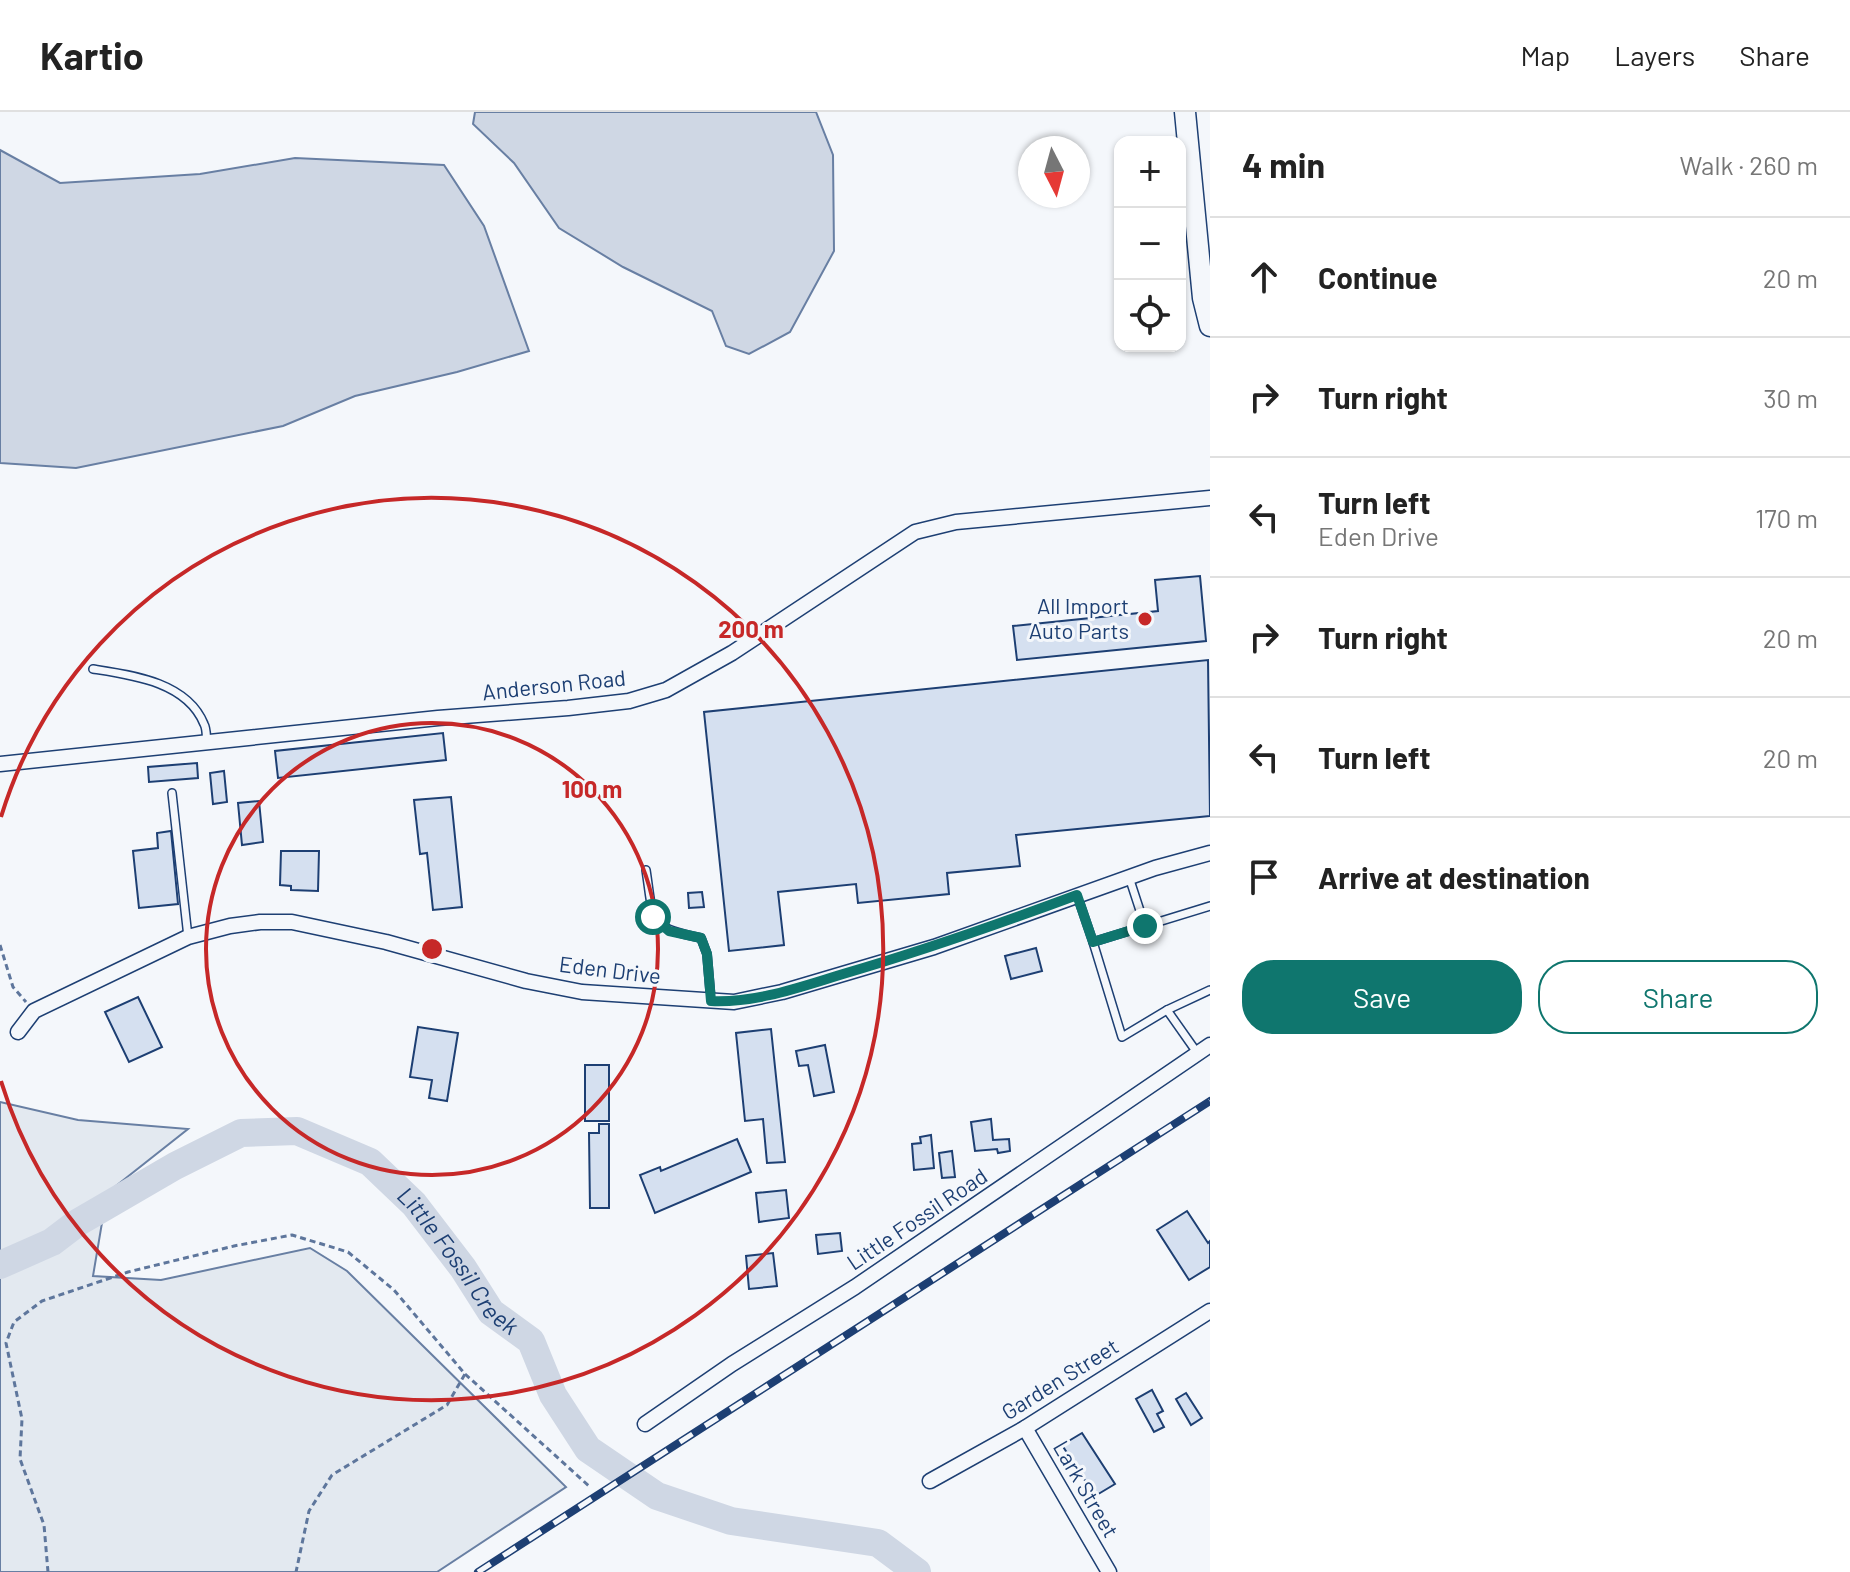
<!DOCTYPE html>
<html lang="en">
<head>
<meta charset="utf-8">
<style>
  :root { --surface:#fff; --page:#f2f2f2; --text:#222; --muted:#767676; --line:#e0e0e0; --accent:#0f766e }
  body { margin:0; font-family:Barlow,sans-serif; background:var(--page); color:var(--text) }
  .controls { position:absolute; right:24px; top:24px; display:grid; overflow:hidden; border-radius:16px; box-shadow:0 2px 6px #0004 }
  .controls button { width:72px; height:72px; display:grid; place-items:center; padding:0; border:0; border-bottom:2px solid var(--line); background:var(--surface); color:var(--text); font:40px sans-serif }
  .compass { position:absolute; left:1018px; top:24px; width:72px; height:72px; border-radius:50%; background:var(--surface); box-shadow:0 2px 6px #0004; rotate:174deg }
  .stop { position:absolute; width:24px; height:24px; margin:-18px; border:6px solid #0f766e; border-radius:50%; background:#fff }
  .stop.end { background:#0f766e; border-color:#fff; box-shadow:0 2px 8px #0008 }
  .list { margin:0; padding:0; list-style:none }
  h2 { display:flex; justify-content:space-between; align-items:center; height:104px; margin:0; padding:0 32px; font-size:34px }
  h2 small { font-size:26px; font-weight:400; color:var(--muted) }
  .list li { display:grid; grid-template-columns:52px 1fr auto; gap:24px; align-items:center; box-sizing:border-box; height:120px; padding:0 32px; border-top:2px solid var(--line) }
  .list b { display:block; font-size:30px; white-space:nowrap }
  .list p { margin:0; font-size:26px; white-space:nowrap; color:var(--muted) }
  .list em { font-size:26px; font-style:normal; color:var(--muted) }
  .actions { display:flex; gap:16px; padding:24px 32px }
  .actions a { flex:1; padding:18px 0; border:2px solid var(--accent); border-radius:32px; text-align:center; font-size:28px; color:var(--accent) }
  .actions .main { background:var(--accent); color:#fff }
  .icon { flex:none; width:44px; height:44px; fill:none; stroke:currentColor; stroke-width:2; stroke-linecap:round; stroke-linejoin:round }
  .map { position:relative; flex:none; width:1210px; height:1460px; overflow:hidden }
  header { display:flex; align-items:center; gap:48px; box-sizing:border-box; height:112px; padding:0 40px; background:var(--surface); border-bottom:2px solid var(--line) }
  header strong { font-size:38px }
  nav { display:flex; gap:44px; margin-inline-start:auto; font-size:28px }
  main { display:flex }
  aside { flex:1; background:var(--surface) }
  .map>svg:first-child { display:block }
</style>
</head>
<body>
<header>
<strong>Kartio</strong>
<nav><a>Map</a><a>Layers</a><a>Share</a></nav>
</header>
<main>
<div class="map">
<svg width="1210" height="1460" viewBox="0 0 1210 1460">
  <rect width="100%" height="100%" fill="#f4f7fb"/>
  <path fill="#e3e9f0" stroke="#687fa3" stroke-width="2" d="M0,990L78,1008L188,1017L107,1081L93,1164L161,1168L310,1136L347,1159L566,1375L437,1460H0Z"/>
  <g fill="#cfd7e4" stroke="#687fa3" stroke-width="2">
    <path d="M475,0H816L833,43L834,139L790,220L749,242L726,234L712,199L623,155L559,116L514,51L473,12Z"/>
    <path d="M0,38L60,71L200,62L295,46L444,53L484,114L529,239L457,260L355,284L283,314L76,356L0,351Z"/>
  </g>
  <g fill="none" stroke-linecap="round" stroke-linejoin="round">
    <path stroke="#cfd7e4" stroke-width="28" id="s1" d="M0,1153L52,1130L77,1111L175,1054L241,1021L297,1019L370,1050L414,1092L463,1156L491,1200L531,1229L553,1283L588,1337L657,1384L731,1409L878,1431L917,1460"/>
  </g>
  <g fill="#d5e0f0" stroke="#1d3f73" stroke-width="2">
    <path d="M1200,464L1206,529L1017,548L1013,514L1158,499L1155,468Z"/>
    <path d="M1208,548L1210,704L1016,723L1020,754L947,761L949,782L858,791L856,772L778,780L784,833L729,839L704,600Z"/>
    <path d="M443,621L446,648L278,666L275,639Z"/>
    <path d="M197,651L198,666L149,670L148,655Z"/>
    <path d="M224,659L227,690L213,692L210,661Z"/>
    <path d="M451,685L462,795L433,798L427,741L420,742L414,688Z"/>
    <path d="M259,689L263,730L242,733L238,691Z"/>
    <path d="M171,719L178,792L139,796L133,739L158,736L157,721Z"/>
    <path d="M281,739H319L318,779L291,778V774L280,773Z"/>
    <path d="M702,780L704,795L689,796L688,781Z"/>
    <path d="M1036,836L1042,859L1011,867L1005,844Z"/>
    <path d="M138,885L162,935L129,950L105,900Z"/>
    <path d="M418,915L458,921L447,989L429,986L432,968L410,965Z"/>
    <path d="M771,917L785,1050L767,1051L763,1007L745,1009L736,921Z"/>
    <path d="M825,933L834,980L814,984L808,953L799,954L796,939Z"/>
    <rect x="585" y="953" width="24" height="56"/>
    <path d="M991,1007L993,1028L1009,1027L1010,1039L998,1041L997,1037L975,1039L971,1010Z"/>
    <path d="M599,1012H609V1096H590L589,1021H599Z"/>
    <path d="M931,1023L934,1056L914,1058L912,1032L921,1031L920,1025Z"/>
    <path d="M737,1027L751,1060L655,1101L640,1063L660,1055L661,1059Z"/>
    <path d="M952,1039L955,1065L942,1066L939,1041Z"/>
    <path d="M786,1078L789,1106L759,1110L756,1081Z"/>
    <path d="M1187,1099L1208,1131L1210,1129V1155L1189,1168L1157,1118Z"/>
    <path d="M840,1121L842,1139L818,1142L816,1123Z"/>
    <path d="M773,1141L777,1174L749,1177L746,1144Z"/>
    <path d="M1152,1278L1163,1299L1157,1302L1164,1315L1154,1320L1136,1287Z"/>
    <path d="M1186,1281L1202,1306L1191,1313L1176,1287Z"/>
    <path d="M1082,1321L1115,1372L1095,1384L1062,1333Z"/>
  </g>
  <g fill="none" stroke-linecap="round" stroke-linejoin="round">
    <defs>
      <g id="lane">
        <path d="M93,557C132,563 187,570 204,612C207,617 206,626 207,631"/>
        <path d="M172,681L188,825"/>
        <path d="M646,758C654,809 647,815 701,826L707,842L711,889"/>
        <path d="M1129,765L1145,814"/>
        <path d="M1077,783L1093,830"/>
        <path d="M1210,794L1093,830L1122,925L1167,898L1210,878"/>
        <path d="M1167,898L1198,942"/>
      </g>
      <g id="street">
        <path d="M0,652L438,606L568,596L629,589L666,578L732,541L915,420L956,410L1210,386"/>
        <path d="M18,920L34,899L188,825L230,814L260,810H292L386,830L526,869L582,880L734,890L782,880L934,835L1155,756L1210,741"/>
        <path d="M645,1312L732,1252L855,1175L1210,933"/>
        <path d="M1025,1316L1109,1460"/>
        <path d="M930,1369L1025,1316L1210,1199"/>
      </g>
      <path id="secondary" d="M1185,0L1203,186L1210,214"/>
    </defs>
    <use href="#lane" stroke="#1d3f73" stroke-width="10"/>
    <use href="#street" stroke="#1d3f73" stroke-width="17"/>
    <use href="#secondary" stroke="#1d3f73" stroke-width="23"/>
    <g stroke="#5e769c" stroke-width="3" stroke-dasharray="6 4" stroke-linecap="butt">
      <path d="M0,833L13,875L26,890"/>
      <path d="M465,1262L589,1374"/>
      <path d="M48,1460L44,1413L20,1347L22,1307L6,1231L14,1210L42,1189L128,1160L234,1134L292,1123L348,1140L394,1178L465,1262L447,1293L332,1363L309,1399L296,1460"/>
    </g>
    <use href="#lane" stroke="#f4f7fb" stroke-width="7"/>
    <use href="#street" stroke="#f4f7fb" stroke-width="14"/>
    <use href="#secondary" stroke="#f4f7fb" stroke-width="20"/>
    <defs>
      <path id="rail" d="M478,1460L1210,989"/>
    </defs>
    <use href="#rail" stroke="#1d3f73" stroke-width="8"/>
    <use href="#rail" stroke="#f4f7fb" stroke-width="5" stroke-dasharray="15" stroke-linecap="butt"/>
  </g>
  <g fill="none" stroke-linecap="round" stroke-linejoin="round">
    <path stroke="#0f766e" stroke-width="10" d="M653,805L669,819L701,826L707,842L711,889C757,891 800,875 843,862C922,839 999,812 1077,783L1093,830L1145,814"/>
  </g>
  <g fill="none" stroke="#c62828" stroke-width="4">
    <circle cx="432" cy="837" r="226"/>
    <path d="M1 705A451 451 0 1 1 1 969"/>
  </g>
  <circle fill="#c62828" stroke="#f4f7fb" stroke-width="3" cx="1145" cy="507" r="8"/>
  <g text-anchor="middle" stroke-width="6" stroke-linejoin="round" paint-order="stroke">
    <g font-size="22" fill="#1d3f73" stroke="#f4f7fb" text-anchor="end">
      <text x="1129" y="502">All Import<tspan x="1129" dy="25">Auto Parts</tspan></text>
    </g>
    <g font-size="22" fill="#1d3f73" stroke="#f4f7fb">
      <text transform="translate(554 573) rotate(-6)" y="8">Anderson Road</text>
      <text transform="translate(610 858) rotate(7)" y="8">Eden Drive</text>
      <text transform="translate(917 1107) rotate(-34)" y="8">Little Fossil Road</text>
      <text transform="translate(1060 1267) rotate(-32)" y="8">Garden Street</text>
      <text transform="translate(1086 1377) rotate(60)" y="8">Lark Street</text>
    </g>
    <g font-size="24" font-style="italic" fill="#1d3f73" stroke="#f4f7fb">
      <text dy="8" stroke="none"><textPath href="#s1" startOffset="544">Little Fossil Creek</textPath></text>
    </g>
  </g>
  <circle cx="432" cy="837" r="12" fill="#c62828" stroke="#f4f7fb" stroke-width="4"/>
  <g font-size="24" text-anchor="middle" font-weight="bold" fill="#c62828" stroke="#f4f7fb" stroke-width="6" stroke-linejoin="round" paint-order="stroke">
    <text x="751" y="526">200 m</text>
    <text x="592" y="686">100 m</text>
  </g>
</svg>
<div class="controls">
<button>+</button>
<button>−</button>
<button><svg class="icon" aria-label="locate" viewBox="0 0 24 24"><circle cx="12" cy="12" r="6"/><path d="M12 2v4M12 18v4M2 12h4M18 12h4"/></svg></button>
</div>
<svg class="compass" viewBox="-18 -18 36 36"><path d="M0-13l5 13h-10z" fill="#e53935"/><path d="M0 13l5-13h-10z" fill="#767676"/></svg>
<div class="stop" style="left:653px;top:805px"></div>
<div class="stop end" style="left:1145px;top:814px"></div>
</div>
<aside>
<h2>4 min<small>Walk · 260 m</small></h2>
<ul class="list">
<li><svg class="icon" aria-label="ahead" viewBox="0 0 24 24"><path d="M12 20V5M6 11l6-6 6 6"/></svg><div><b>Continue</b></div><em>20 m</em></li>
<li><svg class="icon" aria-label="right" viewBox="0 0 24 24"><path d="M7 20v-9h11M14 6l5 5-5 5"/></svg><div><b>Turn right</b></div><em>30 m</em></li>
<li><svg class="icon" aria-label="left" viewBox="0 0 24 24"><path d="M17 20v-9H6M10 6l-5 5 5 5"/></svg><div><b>Turn left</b><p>Eden Drive</p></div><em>170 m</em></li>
<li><svg class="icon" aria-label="right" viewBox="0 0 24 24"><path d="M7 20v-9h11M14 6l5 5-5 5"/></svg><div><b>Turn right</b></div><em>20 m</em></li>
<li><svg class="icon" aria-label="left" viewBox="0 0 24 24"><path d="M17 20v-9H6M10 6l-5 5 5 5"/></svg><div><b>Turn left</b></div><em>20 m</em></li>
<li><svg class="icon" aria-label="arrive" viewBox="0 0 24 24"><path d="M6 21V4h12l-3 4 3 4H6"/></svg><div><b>Arrive at destination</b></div></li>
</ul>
<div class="actions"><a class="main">Save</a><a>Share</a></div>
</aside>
</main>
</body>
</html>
